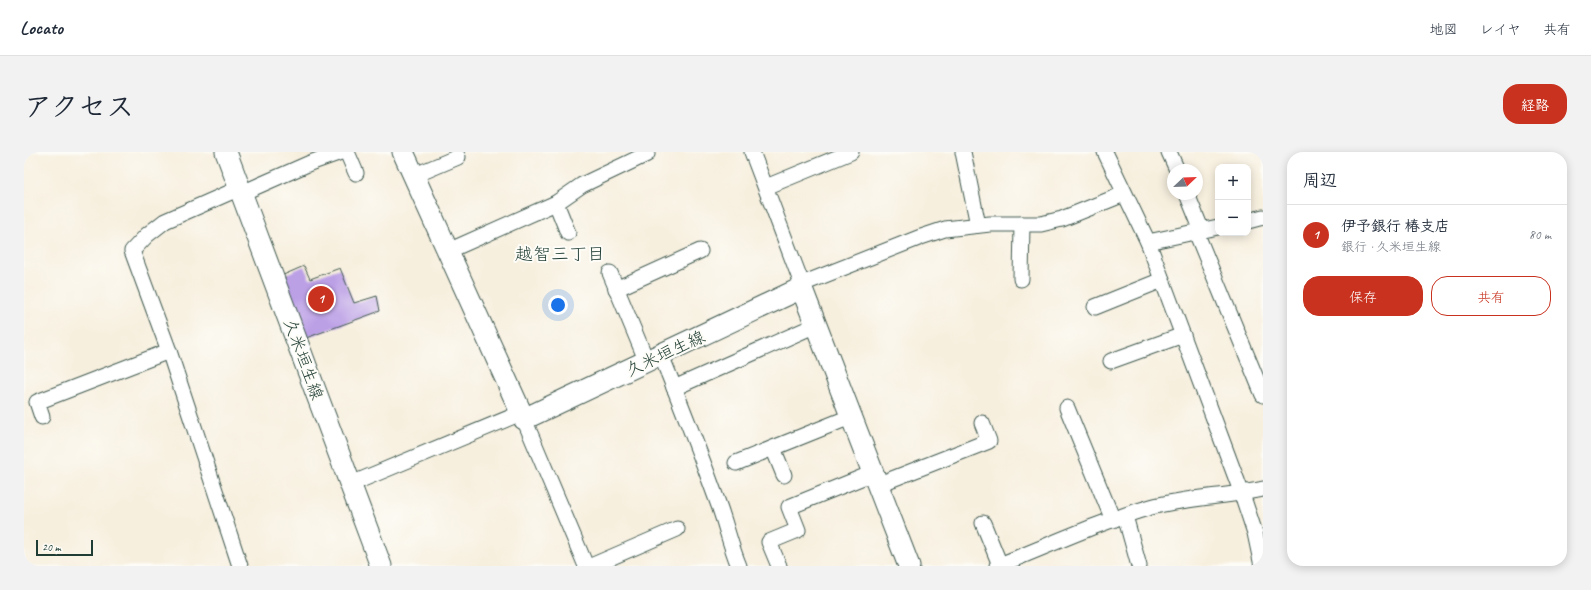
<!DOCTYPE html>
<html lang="ja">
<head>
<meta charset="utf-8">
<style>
  :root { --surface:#fff; --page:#f2f2f3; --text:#1f2937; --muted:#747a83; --line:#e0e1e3; --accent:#c8321e }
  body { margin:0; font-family:Caveat,"Klee One",sans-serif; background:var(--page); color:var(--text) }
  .controls { position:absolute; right:12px; top:12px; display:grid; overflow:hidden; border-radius:8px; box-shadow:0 2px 10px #0003 }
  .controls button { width:36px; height:36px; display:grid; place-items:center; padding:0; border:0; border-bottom:1px solid var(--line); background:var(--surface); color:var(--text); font:20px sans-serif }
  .compass { position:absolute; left:1143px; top:12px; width:36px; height:36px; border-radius:50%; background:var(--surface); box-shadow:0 2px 10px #0003; rotate:67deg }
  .scale { position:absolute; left:12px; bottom:10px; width:57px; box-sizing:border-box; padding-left:4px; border:2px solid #1f3d34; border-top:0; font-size:11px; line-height:14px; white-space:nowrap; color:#1f3d34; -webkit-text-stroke:3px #fdfcf7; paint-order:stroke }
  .you { position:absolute; left:534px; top:153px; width:14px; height:14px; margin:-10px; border:3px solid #fff; border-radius:50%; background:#1a73e8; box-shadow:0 0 0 6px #1a73e833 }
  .badge { display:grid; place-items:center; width:26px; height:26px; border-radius:50%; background:var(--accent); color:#fff; font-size:13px; font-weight:700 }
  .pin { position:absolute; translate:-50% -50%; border:2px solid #fff; box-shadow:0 1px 4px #0006 }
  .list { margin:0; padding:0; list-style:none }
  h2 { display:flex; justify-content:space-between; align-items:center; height:52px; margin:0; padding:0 16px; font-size:17px }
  h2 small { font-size:13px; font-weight:400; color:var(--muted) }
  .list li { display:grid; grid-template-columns:26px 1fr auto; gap:12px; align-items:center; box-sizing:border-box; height:60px; padding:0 16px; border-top:1px solid var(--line) }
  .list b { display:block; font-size:15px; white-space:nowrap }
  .list p { margin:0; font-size:13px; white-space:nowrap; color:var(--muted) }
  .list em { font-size:13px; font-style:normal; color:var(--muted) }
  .actions { display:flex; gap:8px; padding:12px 16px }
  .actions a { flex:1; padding:9px 0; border:1px solid var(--accent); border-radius:16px; text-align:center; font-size:14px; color:var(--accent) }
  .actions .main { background:var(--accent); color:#fff }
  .map { position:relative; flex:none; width:1239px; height:414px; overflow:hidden; border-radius:16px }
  header { display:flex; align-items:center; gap:24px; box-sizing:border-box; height:56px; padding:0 20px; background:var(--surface); border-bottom:1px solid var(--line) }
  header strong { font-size:19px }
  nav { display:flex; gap:22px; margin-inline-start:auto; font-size:14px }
  .intro { display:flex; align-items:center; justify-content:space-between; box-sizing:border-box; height:96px; padding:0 24px }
  h1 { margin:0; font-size:28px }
  .button { padding:10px 18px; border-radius:16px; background:var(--accent); color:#fff; font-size:14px; font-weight:700 }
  main { display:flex; gap:24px; padding:0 24px }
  aside { flex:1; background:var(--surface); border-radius:16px; box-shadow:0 2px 10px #0003 }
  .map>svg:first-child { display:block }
</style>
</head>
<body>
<header>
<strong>Locato</strong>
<nav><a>地図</a><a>レイヤ</a><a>共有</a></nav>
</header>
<div class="intro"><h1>アクセス</h1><a class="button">経路</a></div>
<main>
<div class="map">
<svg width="1239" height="414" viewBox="0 0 1239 414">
  <rect width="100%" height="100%" fill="#fdfcf7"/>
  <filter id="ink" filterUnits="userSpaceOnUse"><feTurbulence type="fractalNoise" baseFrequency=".025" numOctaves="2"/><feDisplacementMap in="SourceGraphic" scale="8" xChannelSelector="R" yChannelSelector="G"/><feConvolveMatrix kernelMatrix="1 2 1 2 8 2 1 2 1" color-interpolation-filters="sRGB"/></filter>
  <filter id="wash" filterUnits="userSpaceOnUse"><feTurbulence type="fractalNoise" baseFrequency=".012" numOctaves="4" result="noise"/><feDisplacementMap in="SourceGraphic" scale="16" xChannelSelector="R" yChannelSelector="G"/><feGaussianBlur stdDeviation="0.9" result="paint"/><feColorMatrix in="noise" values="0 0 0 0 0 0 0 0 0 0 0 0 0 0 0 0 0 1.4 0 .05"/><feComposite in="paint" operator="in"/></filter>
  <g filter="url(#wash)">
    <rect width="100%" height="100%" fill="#f7efde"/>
    <g id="blocks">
      <path fill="#bca0e6" d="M280,114L286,127L316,116L330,151L353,144L356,159L282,186L257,124Z"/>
    </g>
  </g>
  <g filter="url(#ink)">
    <use href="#blocks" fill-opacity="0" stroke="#3f584e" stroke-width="1"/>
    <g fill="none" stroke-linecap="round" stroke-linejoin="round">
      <defs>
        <g id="street">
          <path d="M323,0L332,21"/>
          <path d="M728,0L778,132V137"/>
          <path d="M939,0L954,73"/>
          <path d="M1081,0L1124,90L1218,342L1231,381L1238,414"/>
          <path d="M1145,0L1153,18"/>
          <path d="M389,24L434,5"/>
          <path d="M742,35L827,0"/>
          <path d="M216,36L141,69L123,83L108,99L145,199L216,414"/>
          <path d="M218,41L286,11L317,0"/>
          <path d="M1163,42L1178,79"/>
          <path d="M532,51L544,81"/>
          <path d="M1224,69L1239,65"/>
          <path d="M1172,80L1239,243"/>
          <path d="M1124,90L1194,75"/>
          <path d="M424,99L532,51L558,33L623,2"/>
          <path d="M586,121L623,210"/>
          <path d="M997,127L998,72"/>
          <path d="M778,132L897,85L921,77L966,72H1017L1038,67L1100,42"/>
          <path d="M592,137L676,99"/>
          <path d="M1071,155L1138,128"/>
          <path d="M637,203C657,252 676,301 694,351C702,372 706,393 715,414"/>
          <path d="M1087,209L1159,183"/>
          <path d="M650,236L792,173"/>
          <path d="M1043,256L1089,368"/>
          <path d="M18,265L13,250L145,199"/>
          <path d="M500,267L562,414"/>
          <path d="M749,296L760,323"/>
          <path d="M712,311L826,265"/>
          <path d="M327,332L497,261"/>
          <path d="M853,333L965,289L958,271"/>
          <path d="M1101,364L1115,414"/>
          <path d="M959,371L976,413"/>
          <path d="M567,414L653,377"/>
          <path d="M755,414L745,390L774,378L765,355L849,321"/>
          <path d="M973,414C1024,394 1075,370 1127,355C1164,345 1202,345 1239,337"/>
        </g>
        <g id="secondary">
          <path d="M202,0L357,414"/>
          <path d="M379,0L500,267L769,140L778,137L885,414"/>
        </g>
      </defs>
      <use href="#street" stroke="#3f584e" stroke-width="17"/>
      <use href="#secondary" stroke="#3f584e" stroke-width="23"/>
      <use href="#street" stroke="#fff" stroke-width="15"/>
      <use href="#secondary" stroke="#fff" stroke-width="21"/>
    </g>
  </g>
  <g text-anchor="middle" stroke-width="4" stroke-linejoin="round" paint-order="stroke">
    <g font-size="17" fill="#1f3d34" stroke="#fdfcf7">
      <text transform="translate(641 201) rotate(-25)" y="6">久米垣生線</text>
      <text transform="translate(280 207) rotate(70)" y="6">久米垣生線</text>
    </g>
    <g font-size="18" fill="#1f3d34" stroke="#fdfcf7">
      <text x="536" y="108">越智三丁目</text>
    </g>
  </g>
</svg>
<div class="controls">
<button>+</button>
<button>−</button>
</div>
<svg class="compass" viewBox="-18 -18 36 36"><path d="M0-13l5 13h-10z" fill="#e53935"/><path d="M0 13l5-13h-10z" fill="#747a83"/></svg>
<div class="scale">20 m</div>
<div class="you"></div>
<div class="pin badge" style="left:297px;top:147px">1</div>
</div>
<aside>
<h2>周辺<small></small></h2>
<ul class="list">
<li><span class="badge">1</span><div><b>伊予銀行 椿支店</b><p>銀行 · 久米垣生線</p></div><em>80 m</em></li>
</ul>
<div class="actions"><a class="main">保存</a><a>共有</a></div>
</aside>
</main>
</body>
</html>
